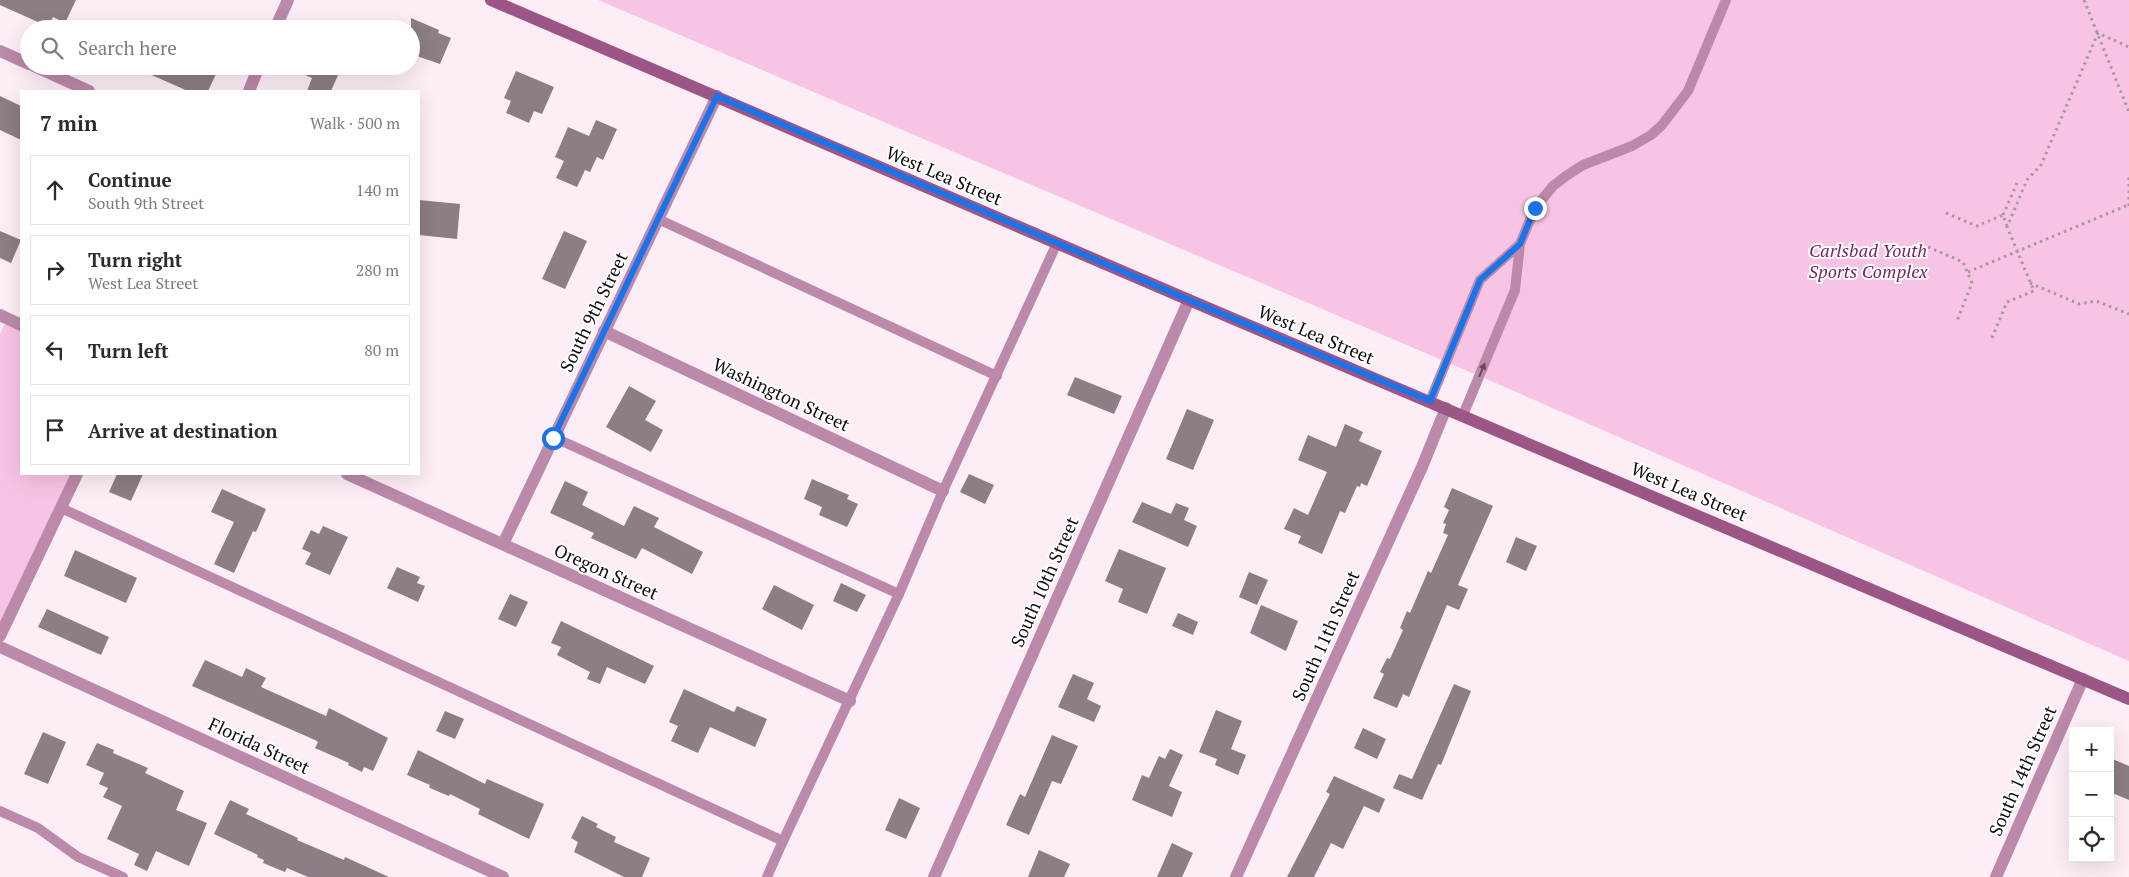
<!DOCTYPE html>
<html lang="en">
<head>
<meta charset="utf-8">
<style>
  :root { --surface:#fff; --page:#f2f2f3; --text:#2b2b33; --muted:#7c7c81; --line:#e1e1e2 }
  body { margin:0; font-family:"PT Serif",serif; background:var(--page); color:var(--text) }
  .controls { position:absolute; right:15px; bottom:15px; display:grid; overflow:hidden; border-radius:0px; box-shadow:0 5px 20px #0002 }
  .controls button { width:45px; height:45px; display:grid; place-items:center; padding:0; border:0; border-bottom:1px solid var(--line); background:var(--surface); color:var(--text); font:25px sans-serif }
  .stop { position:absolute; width:15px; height:15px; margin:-11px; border:4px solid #1a73e8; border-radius:50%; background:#fff }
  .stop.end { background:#1a73e8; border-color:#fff; box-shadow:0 1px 5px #0008 }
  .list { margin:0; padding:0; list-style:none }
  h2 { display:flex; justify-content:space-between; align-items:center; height:65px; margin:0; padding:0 20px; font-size:21px }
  h2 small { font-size:16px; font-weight:400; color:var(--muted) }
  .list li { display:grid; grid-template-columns:32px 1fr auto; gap:15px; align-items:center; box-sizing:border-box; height:70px; margin:0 10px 10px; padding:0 10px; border:1px solid var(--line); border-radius:0px }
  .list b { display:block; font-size:19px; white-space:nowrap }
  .list p { margin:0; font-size:16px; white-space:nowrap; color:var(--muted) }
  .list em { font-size:16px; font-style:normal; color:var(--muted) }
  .icon { flex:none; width:28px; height:28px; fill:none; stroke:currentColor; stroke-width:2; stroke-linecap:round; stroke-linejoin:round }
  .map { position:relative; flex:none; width:2129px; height:877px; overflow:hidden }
  .search { position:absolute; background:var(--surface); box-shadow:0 5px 20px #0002; left:20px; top:20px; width:400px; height:55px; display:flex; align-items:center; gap:12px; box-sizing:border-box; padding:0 18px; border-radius:28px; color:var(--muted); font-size:19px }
  .panel { position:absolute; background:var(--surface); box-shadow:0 5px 20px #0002; left:20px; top:90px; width:400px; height:385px; border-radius:0px }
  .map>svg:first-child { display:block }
</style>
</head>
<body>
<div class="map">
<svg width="2129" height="877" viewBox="0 0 2129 877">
  <rect width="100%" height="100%" fill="#fdedf7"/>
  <g fill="#f8c4e5">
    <path d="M598,0H2129V661L1498,384Z"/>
    <path d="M7,318L21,325V474H77L0,636V334Z"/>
  </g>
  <g fill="#8c7d86">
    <path d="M0,0H76L65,23L53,17L49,27L0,5Z"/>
    <path d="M411,18L439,30L438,33L451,38L440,64L411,54Z"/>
    <path d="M131,66H210L218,70L208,91H188Z"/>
    <path d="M285,66H342L331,91H307L312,78Z"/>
    <path d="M516,71L554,87L542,114L534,111L529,123L506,113L511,101L504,98Z"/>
    <path d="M0,96L21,106V140L0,130Z"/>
    <path d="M596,120L617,129L603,160L597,157L590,172L585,170L577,187L556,178L564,161L555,157L568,127L589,136Z"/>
    <path d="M419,200L460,204L457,239L419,235Z"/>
    <path d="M0,231L21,240L11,263L0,258Z"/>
    <path d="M564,231L587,241L565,289L542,279Z"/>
    <path d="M1075,377L1122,396L1114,414L1067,395Z"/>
    <path d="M629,386L656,401L645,420L663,430L651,452L606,427Z"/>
    <path d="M1187,409L1214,420L1193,470L1166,459Z"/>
    <path d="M1345,424L1363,432L1359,441L1382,451L1367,486L1361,483L1360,487L1357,486L1345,513L1340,511L1322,554L1298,543L1301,536L1284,529L1294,508L1308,515L1327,472L1298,460L1308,435L1336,447Z"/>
    <path d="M117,474H143L131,501L109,492Z"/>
    <path d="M969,474L994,485L985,504L960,492Z"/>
    <path d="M812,479L849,495L847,499L858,504L847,527L819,515L822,507L804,499Z"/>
    <path d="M565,481L588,492L582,505L624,526L634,506L659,518L654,527L703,552L692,574L642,548L636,559L591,538L594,533L550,513Z"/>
    <path d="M1452,488L1493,506L1458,585L1468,589L1459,610L1447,605L1409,697L1403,694L1397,708L1373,698L1384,674L1380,672L1387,658L1390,659L1403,630L1400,628L1407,611L1410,613L1428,571L1431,573L1448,535L1443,533L1446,524L1443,523L1449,510L1444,507Z"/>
    <path d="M222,489L266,509L256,532L253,531L234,573L214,564L234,522L211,512Z"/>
    <path d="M1142,502L1171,514L1176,503L1189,508L1184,520L1197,526L1188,547L1132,522Z"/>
    <path d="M323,526L348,537L330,575L305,564L311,553L302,549L311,530L319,534Z"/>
    <path d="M1516,537L1537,546L1526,571L1506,562Z"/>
    <path d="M1119,549L1166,568L1147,614L1118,602L1123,589L1105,581Z"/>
    <path d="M75,550L137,578L126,603L64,576Z"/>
    <path d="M397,567L420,577L417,583L425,586L418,602L387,588Z"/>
    <path d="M1249,572L1268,580L1257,605L1239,597Z"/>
    <path d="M841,583L866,595L857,612L833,601Z"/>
    <path d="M774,585L814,605L802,630L762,609Z"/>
    <path d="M510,594L528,602L516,627L498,619Z"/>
    <path d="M1261,605L1298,621L1286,651L1250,633Z"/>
    <path d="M47,609L109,637L101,655L38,627Z"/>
    <path d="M1178,613L1198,622L1193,635L1172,626Z"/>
    <path d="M561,621L654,666L645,684L607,667L600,684L587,679L590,672L557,655L561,647L551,643Z"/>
    <path d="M205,660L242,677L246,668L266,678L261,687L326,716L329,708L388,738L373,771L364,767L362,772L348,765L349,763L315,748L318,742L315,740L192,686Z"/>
    <path d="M1073,674L1094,683L1087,699L1101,706L1094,722L1058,707Z"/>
    <path d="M1454,684L1471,691L1441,765L1438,764L1422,800L1393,788L1399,774L1412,779Z"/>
    <path d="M684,689L734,712L737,706L767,719L755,747L710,727L698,753L671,741L678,726L669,722Z"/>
    <path d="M1216,710L1242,721L1231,749L1246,755L1238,775L1215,765L1217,759L1199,752Z"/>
    <path d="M445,711L464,719L455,739L436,731Z"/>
    <path d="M1363,728L1386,739L1377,759L1354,748Z"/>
    <path d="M43,732L66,742L48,784L24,774Z"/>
    <path d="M1052,735L1078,746L1061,784L1052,781L1029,835L1006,825L1020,794L1025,797Z"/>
    <path d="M97,743L114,750L113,753L148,768L145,773L184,791L176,810L207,823L189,866L156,851L147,871L134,865L139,854L107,839L122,806L103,797L108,788L99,784L104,773L86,765Z"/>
    <path d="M1170,749L1183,755L1169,786L1182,792L1172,817L1132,800L1142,775L1149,778L1159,756L1165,759Z"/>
    <path d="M418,750L485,784L487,779L544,804L529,839L478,814L480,809L450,794L449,796L432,789L429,787L430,785L407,775Z"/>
    <path d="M2110,758L2129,766V800L2110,792Z"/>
    <path d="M1334,776L1385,799L1379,813L1364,806L1343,849L1331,843L1314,877H1287L1330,794L1326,792Z"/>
    <path d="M899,798L920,808L906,839L885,830Z"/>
    <path d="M230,800L249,809L246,814L298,838L297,840L344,860L345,857L389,877H308L287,868L285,872L263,863L264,860L257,857L258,855L214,834Z"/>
    <path d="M582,816L598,824L596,827L616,837L614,842L650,858L642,877H624L574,852L578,842L571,838Z"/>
    <path d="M1172,843L1193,853L1182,877H1157Z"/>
    <path d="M1039,850L1070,864L1064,877H1028Z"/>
  </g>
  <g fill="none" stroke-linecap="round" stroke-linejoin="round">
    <g stroke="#a69aa1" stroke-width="3" stroke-dasharray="2.5 4" stroke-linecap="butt">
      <path d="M2084,0L2129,112"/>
      <path d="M2129,206V177"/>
      <path d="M1946,213L1977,226L2003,215L2007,226"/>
      <path d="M2003,215L2017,183"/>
      <path d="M1928,247L1963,262L1972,283L1957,321"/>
      <path d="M1968,272L2128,205"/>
      <path d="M2030,283L2079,304L2096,301L2129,314"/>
      <path d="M1992,338L2007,302L2034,291L2007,227L2027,180L2041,165L2098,33L2129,47"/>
    </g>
    <g stroke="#bb89a9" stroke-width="10">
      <path d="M658,219L997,376"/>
      <path d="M1430,401L1480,280L1520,244"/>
      <path d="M1463,415L1515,290L1520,244L1535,208L1553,186L1566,176L1583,165L1632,146L1651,135L1662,125L1688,91L1726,0"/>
      <path d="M553,437L899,594L943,491L1057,243"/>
      <path d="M61,508L783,841L899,594"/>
      <path d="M0,811L38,828L78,857L123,877"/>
      <path d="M767,877L783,841"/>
    </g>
    <g stroke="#bb89a9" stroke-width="12">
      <path d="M275,29L288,0"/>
      <path d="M0,51L29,64"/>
      <path d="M34,66L89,91"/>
      <path d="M249,91L259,66"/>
      <path d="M0,315L21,325"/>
      <path d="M604,331L943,491"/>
      <path d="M347,474L850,701"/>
      <path d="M503,544L717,96"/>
      <path d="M0,636L77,474"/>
      <path d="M0,647L503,877"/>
      <path d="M934,877L1189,300"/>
      <path d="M1236,877L1422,467L1446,408"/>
      <path d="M1996,877L2083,679"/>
    </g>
    <path stroke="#9c5685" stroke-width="12" d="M491,0L1189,300L2129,699"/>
  </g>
  <defs><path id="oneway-solid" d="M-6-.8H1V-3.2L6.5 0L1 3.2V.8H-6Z" transform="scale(1.25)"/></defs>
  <use fill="#664a5c" href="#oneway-solid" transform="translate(1482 370) rotate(-67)"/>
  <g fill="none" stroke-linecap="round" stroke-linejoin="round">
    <path stroke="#1a73e8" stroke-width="6" d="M553,438L717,96L1189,300L1430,401L1480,280L1520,244L1535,208"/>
  </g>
  <g text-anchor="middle" stroke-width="4" stroke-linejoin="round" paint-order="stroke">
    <g font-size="18" fill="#100b0e" stroke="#fff">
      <text transform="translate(944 176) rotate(23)" y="6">West Lea Street</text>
      <text transform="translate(594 312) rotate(-64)" y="6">South 9th Street</text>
      <text transform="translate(1316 335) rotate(23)" y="6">West Lea Street</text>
      <text transform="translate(781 395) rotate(25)" y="6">Washington Street</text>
      <text transform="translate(1689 492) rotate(23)" y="6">West Lea Street</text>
      <text transform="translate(606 572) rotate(24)" y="6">Oregon Street</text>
      <text transform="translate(1045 582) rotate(-66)" y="6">South 10th Street</text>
      <text transform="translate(1326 636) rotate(-66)" y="6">South 11th Street</text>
      <text transform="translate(259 746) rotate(25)" y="6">Florida Street</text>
      <text transform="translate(2023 771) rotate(-66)" y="6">South 14th Street</text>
    </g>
    <g font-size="18" font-style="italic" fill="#782661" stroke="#fff">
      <text x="1868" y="257">Carlsbad Youth<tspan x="1868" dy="21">Sports Complex</tspan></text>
    </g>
  </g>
</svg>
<div class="controls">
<button>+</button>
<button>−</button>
<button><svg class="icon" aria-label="locate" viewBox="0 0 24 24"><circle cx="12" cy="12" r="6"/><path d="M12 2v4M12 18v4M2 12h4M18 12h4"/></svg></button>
</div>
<div class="stop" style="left:553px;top:438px"></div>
<div class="stop end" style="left:1535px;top:208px"></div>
<div class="search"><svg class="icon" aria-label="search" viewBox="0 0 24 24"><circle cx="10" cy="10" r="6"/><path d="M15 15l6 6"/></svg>Search here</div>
<section class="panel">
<h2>7 min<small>Walk · 500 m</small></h2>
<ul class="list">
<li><svg class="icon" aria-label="ahead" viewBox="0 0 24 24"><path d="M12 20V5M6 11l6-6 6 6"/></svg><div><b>Continue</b><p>South 9th Street</p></div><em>140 m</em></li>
<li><svg class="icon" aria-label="right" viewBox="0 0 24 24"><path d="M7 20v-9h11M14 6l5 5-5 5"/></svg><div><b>Turn right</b><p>West Lea Street</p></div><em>280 m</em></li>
<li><svg class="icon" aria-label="left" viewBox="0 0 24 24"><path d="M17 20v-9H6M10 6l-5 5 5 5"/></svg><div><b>Turn left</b></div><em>80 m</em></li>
<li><svg class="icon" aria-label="arrive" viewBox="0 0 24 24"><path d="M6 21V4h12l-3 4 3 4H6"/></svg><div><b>Arrive at destination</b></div></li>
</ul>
</section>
</div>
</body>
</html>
